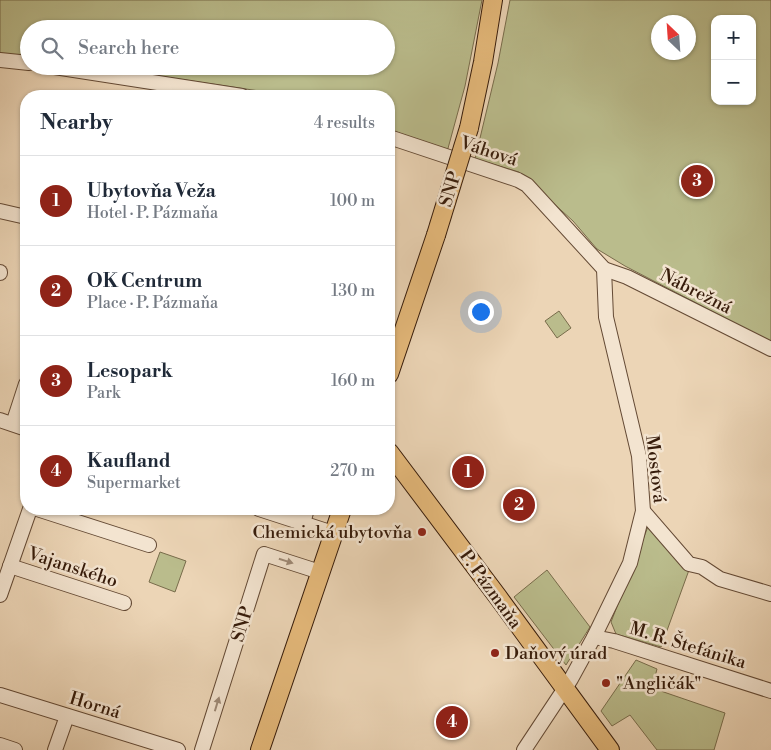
<!DOCTYPE html>
<html lang="en">
<head>
<meta charset="utf-8">
<style>
  :root { --surface:#fff; --page:#f6f6f7; --text:#1f2937; --muted:#747a83; --line:#e0e1e3; --accent:#8f2418 }
  body { margin:0; font-family:"Libre Bodoni",serif; background:var(--page); color:var(--text) }
  .controls { position:absolute; right:15px; top:15px; display:grid; overflow:hidden; border-radius:10px; box-shadow:0 1px 4px #0004 }
  .controls button { width:45px; height:45px; display:grid; place-items:center; padding:0; border:0; border-bottom:1px solid var(--line); background:var(--surface); color:var(--text); font:25px sans-serif }
  .compass { position:absolute; left:651px; top:15px; width:45px; height:45px; border-radius:50%; background:var(--surface); box-shadow:0 1px 4px #0004; rotate:335deg }
  .you { position:absolute; left:480px; top:311px; width:18px; height:18px; margin:-12px; border:4px solid #fff; border-radius:50%; background:#1a73e8; box-shadow:0 0 0 8px #1a73e833 }
  .badge { display:grid; place-items:center; width:32px; height:32px; border-radius:50%; background:var(--accent); color:#fff; font-size:16px; font-weight:700 }
  .pin { position:absolute; translate:-50% -50%; border:2px solid #fff; box-shadow:0 1px 5px #0006 }
  .list { margin:0; padding:0; list-style:none }
  h2 { display:flex; justify-content:space-between; align-items:center; height:65px; margin:0; padding:0 20px; font-size:21px }
  h2 small { font-size:16px; font-weight:400; color:var(--muted) }
  .list li { display:grid; grid-template-columns:32px 1fr auto; gap:15px; align-items:center; box-sizing:border-box; height:90px; padding:0 20px; border-top:1px solid var(--line) }
  .list b { display:block; font-size:19px; white-space:nowrap }
  .list p { margin:0; font-size:16px; white-space:nowrap; color:var(--muted) }
  .list em { font-size:16px; font-style:normal; color:var(--muted) }
  .icon { flex:none; width:28px; height:28px; fill:none; stroke:currentColor; stroke-width:2; stroke-linecap:round; stroke-linejoin:round }
  .map { position:relative; flex:none; width:771px; height:750px; overflow:hidden }
  .search { position:absolute; background:var(--surface); box-shadow:0 1px 4px #0004; left:20px; top:20px; width:375px; height:55px; display:flex; align-items:center; gap:12px; box-sizing:border-box; padding:0 18px; border-radius:28px; color:var(--muted); font-size:19px }
  .panel { position:absolute; background:var(--surface); box-shadow:0 1px 4px #0004; left:20px; top:90px; width:375px; height:425px; border-radius:20px }
  .map>svg:first-child { display:block }
</style>
</head>
<body>
<div class="map">
<svg width="771" height="750" viewBox="0 0 771 750">
  <rect width="100%" height="100%" fill="#ecd5b6"/>
  <filter id="stains"><feTurbulence type="fractalNoise" baseFrequency=".004" numOctaves="4"/><feColorMatrix values="0 0 0 0 .2 0 0 0 0 .09 0 0 0 0 .02 0 0 0 .5 -.17"/></filter>
  <radialGradient id="worn" r=".72"><stop offset=".6" stop-color="#630" stop-opacity="0"/><stop offset="1" stop-color="#630" stop-opacity=".3"/></radialGradient>
  <g fill="#babc8c" stroke="#786c4b" fill-rule="evenodd">
    <path d="M0,0H482L465,86L447,152L389,129V96H293L91,66H386V29H29V57L0,53Z"/>
    <path d="M510,0H771V342L625,266L597,249L573,221L519,172L475,159L498,63ZM715,19H752V101H715ZM658,22H688V52H658Z"/>
    <path d="M559,311L571,328L557,338L545,321Z"/>
    <path d="M649,524L689,570L661,647L616,634L611,622Z"/>
    <path d="M160,552L186,561L175,592L149,582Z"/>
    <path d="M547,570L590,627L566,665L514,597Z"/>
    <path d="M636,660L657,669L652,688L725,713L714,750H657L630,715L612,726L601,711Z"/>
  </g>
  <g fill="none" stroke-linecap="round" stroke-linejoin="round">
    <defs>
      <g id="minor">
        <path d="M0,60L29,63"/>
        <path d="M48,66L242,96"/>
        <path d="M389,137L518,180L527,185L604,269L627,277L771,349"/>
        <path d="M0,211L26,217"/>
        <path d="M0,273V272"/>
        <path d="M0,420L26,429"/>
        <path d="M13,424L26,384"/>
        <path d="M37,509L149,545"/>
        <path d="M259,509L333,533"/>
        <path d="M643,511L689,564L702,567L720,579L771,594"/>
        <path d="M303,523L307,509"/>
        <path d="M10,566L124,603"/>
        <path d="M0,595L30,509"/>
        <path d="M594,637L614,641L771,691"/>
        <path d="M0,695L178,750"/>
        <path d="M0,745L15,750"/>
        <path d="M55,750L67,716"/>
        <path d="M202,750L264,554L320,572"/>
        <path d="M524,750L571,679L594,637L630,563L643,511L639,456L606,317L604,269"/>
      </g>
      <g id="major">
        <path d="M469,128L483,62L493,0"/>
        <path d="M389,374L436,235"/>
        <path d="M389,452L498,597L610,750"/>
        <path d="M260,750L342,509"/>
      </g>
    </defs>
    <use href="#minor" stroke="#644a35" stroke-width="16"/>
    <use href="#major" stroke="#361b0a" stroke-width="20"/>
    <use href="#minor" stroke="#f3e4d0" stroke-width="14"/>
    <use href="#major" stroke="#e6ba7b" stroke-width="18"/>
    <defs>
      <path id="major-bridge" d="M436,235L469,128"/>
    </defs>
    <use href="#major-bridge" stroke="#361b0a" stroke-width="20" stroke-linecap="butt"/>
    <use href="#major-bridge" stroke="#e6ba7b" stroke-width="18"/>
  </g>
  <defs><path id="oneway-solid" d="M-6-.8H1V-3.2L6.5 0L1 3.2V.8H-6Z" transform="scale(1.25)"/></defs>
  <g fill="#9e8a77">
    <use href="#oneway-solid" transform="translate(286 561) rotate(18)"/>
    <use href="#oneway-solid" transform="translate(217 704) rotate(-73)"/>
  </g>
  <g fill="#8f2418" stroke="#f3e4d0" stroke-width="2">
    <circle cx="422" cy="532" r="5"/>
    <circle cx="495" cy="653" r="5"/>
    <circle cx="606" cy="683" r="5"/>
  </g>
  <g text-anchor="middle" stroke-width="5" stroke-linejoin="round" paint-order="stroke">
    <g font-size="18" fill="#361b0a" stroke="#f3e4d0">
      <text transform="translate(489 151) rotate(18)" y="6">Váhová</text>
      <text transform="translate(450 189) rotate(-73)" y="6">SNP</text>
      <text transform="translate(696 291) rotate(27)" y="6">Nábrežná</text>
      <text transform="translate(656 469) rotate(83)" y="6">Mostová</text>
      <text transform="translate(73 567) rotate(18)" y="6">Vajanského</text>
      <text transform="translate(491 589) rotate(54)" y="6">P. Pázmaňa</text>
      <text transform="translate(242 624) rotate(-73)" y="6">SNP</text>
      <text transform="translate(688 645) rotate(17)" y="6">M. R. Štefánika</text>
      <text transform="translate(95 705) rotate(17)" y="6">Horná</text>
    </g>
    <g font-size="18" fill="#361b0a" stroke="#f3e4d0" text-anchor="start">
      <text x="412" y="538" text-anchor="end">Chemická ubytovňa</text>
      <text x="505" y="659">Daňový úrad</text>
      <text x="616" y="689">"Angličák"</text>
    </g>
  </g>
  <rect width="100%" height="100%" filter="url(#stains)"/>
  <rect width="100%" height="100%" fill="url(#worn)"/>
</svg>
<div class="controls">
<button>+</button>
<button>−</button>
</div>
<svg class="compass" viewBox="-18 -18 36 36"><path d="M0-13l5 13h-10z" fill="#e53935"/><path d="M0 13l5-13h-10z" fill="#747a83"/></svg>
<div class="you"></div>
<div class="pin badge" style="left:468px;top:472px">1</div>
<div class="pin badge" style="left:519px;top:505px">2</div>
<div class="pin badge" style="left:697px;top:181px">3</div>
<div class="pin badge" style="left:452px;top:722px">4</div>
<div class="search"><svg class="icon" aria-label="search" viewBox="0 0 24 24"><circle cx="10" cy="10" r="6"/><path d="M15 15l6 6"/></svg>Search here</div>
<section class="panel">
<h2>Nearby<small>4 results</small></h2>
<ul class="list">
<li><span class="badge">1</span><div><b>Ubytovňa Veža</b><p>Hotel · P. Pázmaňa</p></div><em>100 m</em></li>
<li><span class="badge">2</span><div><b>OK Centrum</b><p>Place · P. Pázmaňa</p></div><em>130 m</em></li>
<li><span class="badge">3</span><div><b>Lesopark</b><p>Park</p></div><em>160 m</em></li>
<li><span class="badge">4</span><div><b>Kaufland</b><p>Supermarket</p></div><em>270 m</em></li>
</ul>
</section>
</div>
</body>
</html>
